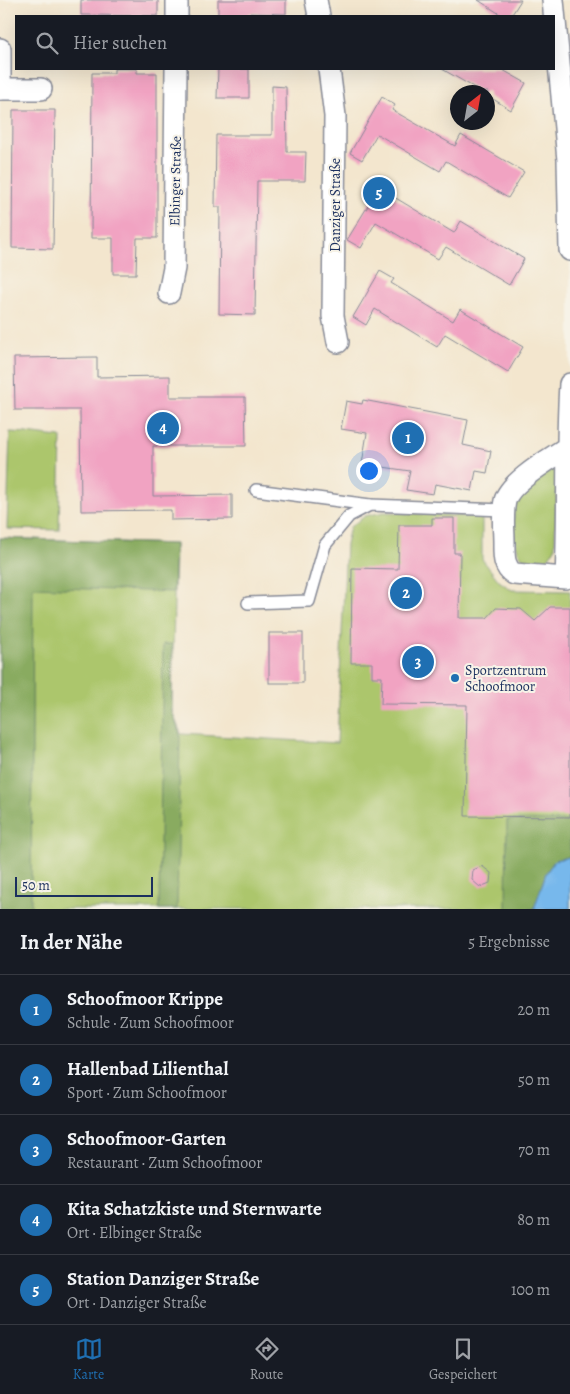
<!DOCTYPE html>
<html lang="de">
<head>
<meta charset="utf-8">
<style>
  :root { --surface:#171b24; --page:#242831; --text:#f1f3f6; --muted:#9ea1a6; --line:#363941; --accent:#1f6fb2 }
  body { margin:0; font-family:Alegreya,serif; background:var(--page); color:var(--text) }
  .compass { position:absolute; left:450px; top:85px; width:45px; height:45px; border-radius:50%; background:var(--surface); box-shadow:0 5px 20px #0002; rotate:31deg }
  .scale { position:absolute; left:15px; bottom:12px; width:138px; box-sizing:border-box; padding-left:5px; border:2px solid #1b2f5e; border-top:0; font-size:14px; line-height:18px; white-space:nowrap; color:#1b2f5e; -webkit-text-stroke:4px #f7f3e8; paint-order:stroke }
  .you { position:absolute; left:368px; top:470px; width:18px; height:18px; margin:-12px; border:4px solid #fff; border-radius:50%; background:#1a73e8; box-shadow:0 0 0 8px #1a73e833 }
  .badge { display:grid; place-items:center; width:32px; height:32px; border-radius:50%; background:var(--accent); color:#fff; font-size:16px; font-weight:700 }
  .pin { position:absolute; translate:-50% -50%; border:2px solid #fff; box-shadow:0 1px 5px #0006 }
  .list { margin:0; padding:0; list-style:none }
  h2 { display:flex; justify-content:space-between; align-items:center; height:65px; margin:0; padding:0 20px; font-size:21px }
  h2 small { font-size:16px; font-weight:400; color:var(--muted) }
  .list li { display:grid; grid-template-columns:32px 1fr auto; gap:15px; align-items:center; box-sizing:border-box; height:70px; padding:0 20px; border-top:1px solid var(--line) }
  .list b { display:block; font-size:19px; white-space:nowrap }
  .list p { margin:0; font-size:16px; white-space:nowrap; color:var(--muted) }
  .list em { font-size:16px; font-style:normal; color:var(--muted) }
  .icon { flex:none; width:28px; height:28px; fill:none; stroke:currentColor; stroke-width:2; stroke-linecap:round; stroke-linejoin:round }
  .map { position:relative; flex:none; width:570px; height:909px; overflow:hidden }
  .search { position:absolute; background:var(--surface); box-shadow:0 5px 20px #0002; left:15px; right:15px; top:15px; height:55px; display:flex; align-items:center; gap:12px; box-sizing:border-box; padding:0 18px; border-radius:0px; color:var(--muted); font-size:19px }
  .sheet { height:415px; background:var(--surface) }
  nav { display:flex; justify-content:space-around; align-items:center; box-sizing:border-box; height:70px; border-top:1px solid var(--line); background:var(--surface); font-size:14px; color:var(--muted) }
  nav a { display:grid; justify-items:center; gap:2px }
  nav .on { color:var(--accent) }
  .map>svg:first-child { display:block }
</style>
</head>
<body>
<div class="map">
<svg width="570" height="909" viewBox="0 0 570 909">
  <rect width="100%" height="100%" fill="#f7f3e8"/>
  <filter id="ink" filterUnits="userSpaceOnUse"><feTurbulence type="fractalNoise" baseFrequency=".02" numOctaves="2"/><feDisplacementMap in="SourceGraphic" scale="10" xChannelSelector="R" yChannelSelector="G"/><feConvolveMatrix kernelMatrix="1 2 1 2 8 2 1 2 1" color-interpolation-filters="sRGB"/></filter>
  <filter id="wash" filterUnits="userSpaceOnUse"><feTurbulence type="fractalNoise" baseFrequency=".0096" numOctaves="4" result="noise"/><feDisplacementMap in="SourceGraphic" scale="20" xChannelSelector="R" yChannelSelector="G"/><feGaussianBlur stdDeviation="1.12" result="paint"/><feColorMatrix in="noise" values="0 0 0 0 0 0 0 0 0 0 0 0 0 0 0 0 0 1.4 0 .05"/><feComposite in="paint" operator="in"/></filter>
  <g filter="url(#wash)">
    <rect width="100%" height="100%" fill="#f3e6ce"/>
    <g fill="#acc66c" stroke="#647a65">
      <path d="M10,432C28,432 43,436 61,437L59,530L7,529Z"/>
      <path d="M557,466L555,548L547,560C509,578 509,513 519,494C523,485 548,472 557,466Z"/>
      <path d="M384,512L482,517V559L499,581L512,590L570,591V909H0V538L175,544L172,711L181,734L337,743L346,544L350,527L365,516Z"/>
    </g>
    <g fill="#89ab60" stroke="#526d5f">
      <path d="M0,538L175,544L173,592L33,587L31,909H0Z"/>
      <path d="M163,644H172V711L180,734L177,909H159Z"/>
      <path d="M507,820L570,821V857L555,860L546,873L534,909H506Z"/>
    </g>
    <path fill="#77b8ec" stroke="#4974a5" d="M570,857V909H534L546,873L555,860Z"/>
    <g id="blocks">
      <g fill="#f1a3c2">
        <path d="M81,0H158V16L81,15Z"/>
        <path d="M218,0H286V14L249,13V16H218Z"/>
        <path d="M478,0H521L511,16H503Z"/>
        <path d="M114,69H137V73H157V238H137L136,274H113V238H91L92,73H114Z"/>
        <path d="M218,69H249V98H217Z"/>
        <path d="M442,69H501L526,83L511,110L488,96V92H482Z"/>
        <path d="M272,86L286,87L287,152H306L305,181H257L255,315L219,314L220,207H215L216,135H272Z"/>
        <path d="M382,97L395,105L392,110L455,146L461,135L524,172L508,198L446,161L440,171L377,134L362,160L350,153Z"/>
        <path d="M13,110H55L53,249L12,248Z"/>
        <path d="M379,188L454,233L461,221L524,259L509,285L446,247L438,259L376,222L361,248L347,240Z"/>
        <path d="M380,271L394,279L391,283L453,321L460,309L523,347L508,372L445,334L437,347L375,309L366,325L353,317Z"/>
        <path d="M97,357V377L170,376V397H245L246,446H153V496L232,495V519L171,520V510L81,511L80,410H15L14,358Z"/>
        <path d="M363,400L468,420L463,445L491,451L487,473L476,471L472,491L435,484L433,494L406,490L410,471L362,464L367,433L341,429L346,401L362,404Z"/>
        <path d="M432,518H454V553H460L459,618H487L496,608L521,609L535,621L550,607H570V817L465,816L467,705L381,704L382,677H372V663H351L352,568L398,569L399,525H432Z"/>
        <rect x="269" y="633" width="34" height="50"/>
        <path d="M482,866L491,873L490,883L480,887L472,880L473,870Z"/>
      </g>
    </g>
  </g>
  <g filter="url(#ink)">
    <use href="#blocks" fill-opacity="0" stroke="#878a96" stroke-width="1"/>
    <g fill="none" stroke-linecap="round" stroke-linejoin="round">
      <defs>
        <g id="lane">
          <path d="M256,490L370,505"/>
          <path d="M248,603L309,601L325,545L349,516L370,505L504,510"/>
        </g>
        <g id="street">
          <path d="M316,0L319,16"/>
          <path d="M553,0L568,160L570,250"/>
          <path d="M177,16V0"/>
          <path d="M0,49V89"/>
          <path d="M329,69L335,116L333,316L338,342"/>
          <path d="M0,89H41"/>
          <path d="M169,293L174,268L176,69"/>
          <path d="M568,447C552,458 509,482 505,501C502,514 504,530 504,543C504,555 503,567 514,574L566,578C569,513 566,449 570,384"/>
        </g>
      </defs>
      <use href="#lane" stroke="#878a96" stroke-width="14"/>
      <use href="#street" stroke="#878a96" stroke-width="24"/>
      <use href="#lane" stroke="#fff" stroke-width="11"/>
      <use href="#street" stroke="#fff" stroke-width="21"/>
    </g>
  </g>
  <circle fill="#1f6fb2" stroke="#f7f3e8" stroke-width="2" cx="455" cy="678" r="5"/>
  <g text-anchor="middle" stroke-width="4" stroke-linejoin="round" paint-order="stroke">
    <g font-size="14" fill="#1b2f5e" stroke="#f7f3e8">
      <text transform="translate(175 181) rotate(-89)" y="5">Elbinger Straße</text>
      <text transform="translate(335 205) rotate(-90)" y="5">Danziger Straße</text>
    </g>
    <g font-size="14" fill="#1b2f5e" stroke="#f7f3e8" text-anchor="start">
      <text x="465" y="675">Sportzentrum<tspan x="465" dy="16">Schoofmoor</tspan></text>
    </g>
  </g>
</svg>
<svg class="compass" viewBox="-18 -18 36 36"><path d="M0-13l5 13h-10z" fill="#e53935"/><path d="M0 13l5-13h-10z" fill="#9ea1a6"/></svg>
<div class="scale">50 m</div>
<div class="you"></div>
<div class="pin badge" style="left:408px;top:438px">1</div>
<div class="pin badge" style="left:406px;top:593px">2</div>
<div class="pin badge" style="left:418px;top:662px">3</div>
<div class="pin badge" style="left:163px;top:428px">4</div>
<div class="pin badge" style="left:379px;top:193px">5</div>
<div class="search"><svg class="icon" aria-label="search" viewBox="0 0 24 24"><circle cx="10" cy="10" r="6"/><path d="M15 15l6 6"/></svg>Hier suchen</div>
</div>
<section class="sheet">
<h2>In der Nähe<small>5 Ergebnisse</small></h2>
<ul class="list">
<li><span class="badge">1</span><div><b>Schoofmoor Krippe</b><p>Schule · Zum Schoofmoor</p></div><em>20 m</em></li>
<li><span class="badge">2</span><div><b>Hallenbad Lilienthal</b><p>Sport · Zum Schoofmoor</p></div><em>50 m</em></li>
<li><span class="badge">3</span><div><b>Schoofmoor-Garten</b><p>Restaurant · Zum Schoofmoor</p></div><em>70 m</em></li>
<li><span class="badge">4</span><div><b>Kita Schatzkiste und Sternwarte</b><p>Ort · Elbinger Straße</p></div><em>80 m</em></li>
<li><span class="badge">5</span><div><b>Station Danziger Straße</b><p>Ort · Danziger Straße</p></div><em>100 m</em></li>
</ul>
</section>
<nav>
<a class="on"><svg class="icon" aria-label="map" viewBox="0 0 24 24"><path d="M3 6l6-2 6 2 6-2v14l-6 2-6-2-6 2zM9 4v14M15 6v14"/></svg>Karte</a>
<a><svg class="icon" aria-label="directions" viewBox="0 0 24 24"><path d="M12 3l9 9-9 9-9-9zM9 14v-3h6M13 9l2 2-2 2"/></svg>Route</a>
<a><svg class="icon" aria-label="saved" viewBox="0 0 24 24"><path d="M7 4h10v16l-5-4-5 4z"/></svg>Gespeichert</a>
</nav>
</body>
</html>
